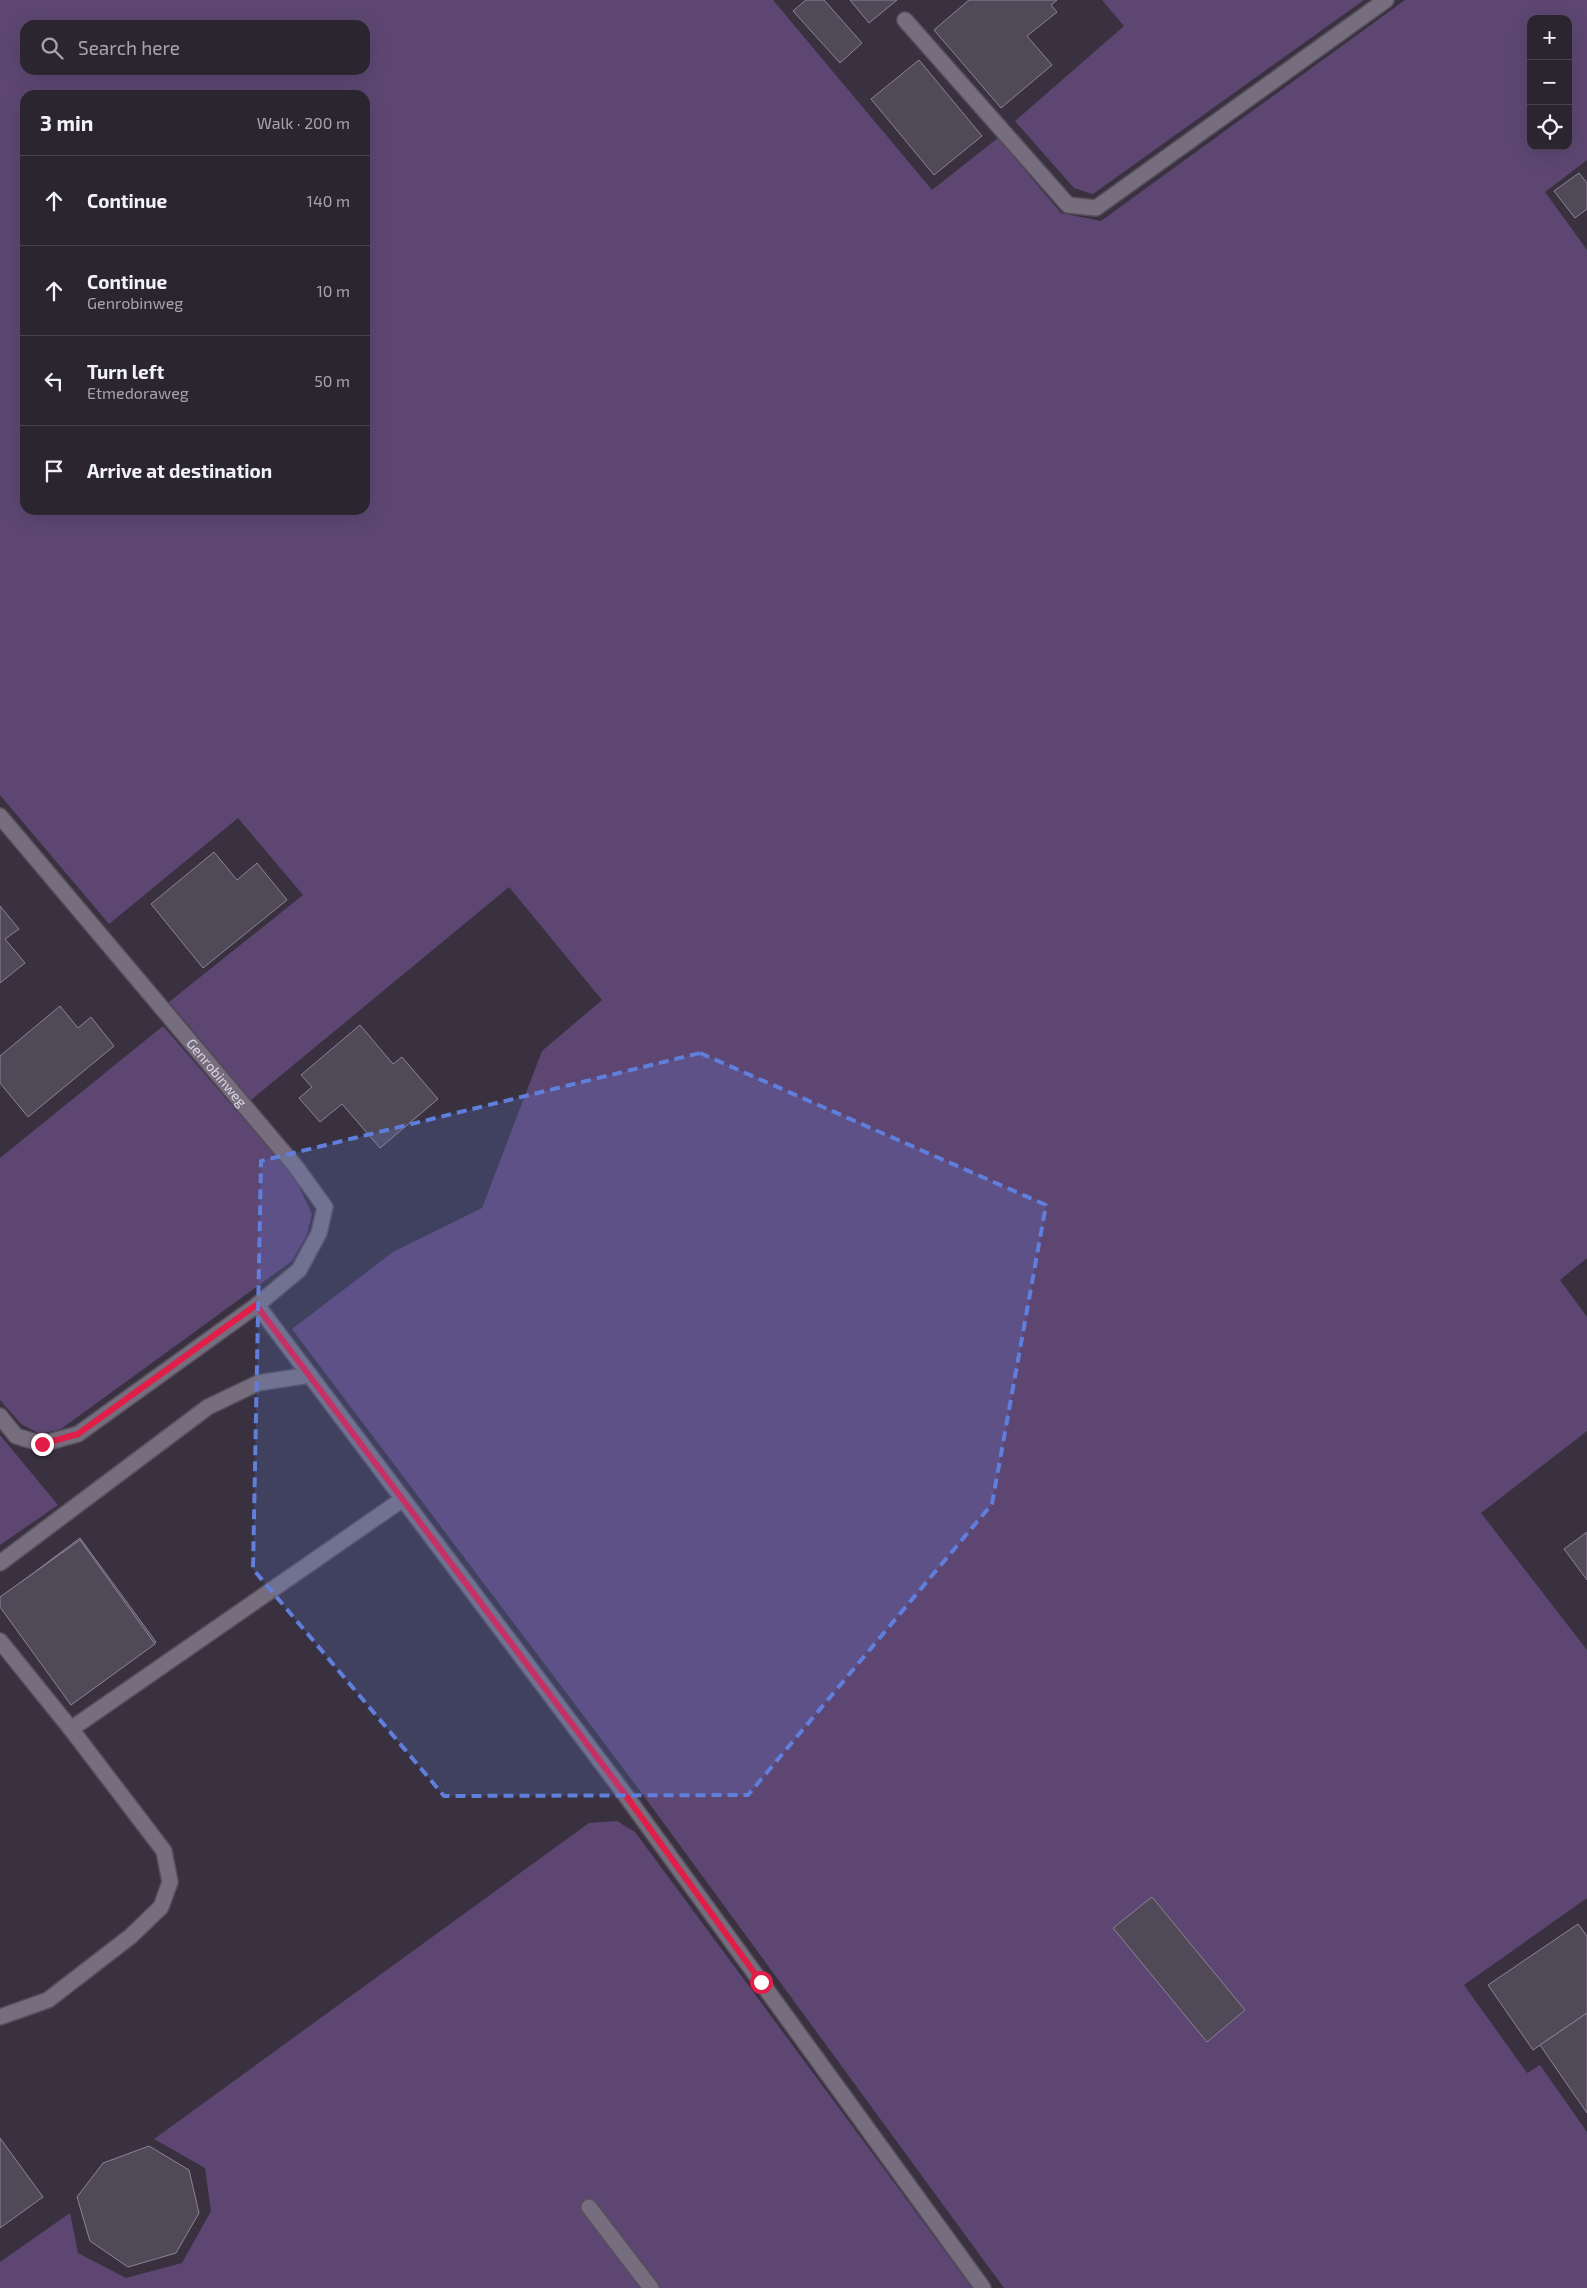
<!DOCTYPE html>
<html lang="en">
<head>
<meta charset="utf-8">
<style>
  :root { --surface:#2b2530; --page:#332d38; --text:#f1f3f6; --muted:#a6a5ab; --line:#47424c }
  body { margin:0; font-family:"Exo 2",sans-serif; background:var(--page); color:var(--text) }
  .controls { position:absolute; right:15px; top:15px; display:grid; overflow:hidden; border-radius:10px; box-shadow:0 5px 20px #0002 }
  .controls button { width:45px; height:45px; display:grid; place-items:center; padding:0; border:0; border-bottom:1px solid var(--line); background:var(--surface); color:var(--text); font:25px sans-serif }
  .stop { position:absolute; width:15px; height:15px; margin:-11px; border:4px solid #e11d48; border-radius:50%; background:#fff }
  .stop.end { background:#e11d48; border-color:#fff; box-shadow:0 1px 5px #0008 }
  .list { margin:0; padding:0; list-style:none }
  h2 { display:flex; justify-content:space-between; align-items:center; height:65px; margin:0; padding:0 20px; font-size:21px }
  h2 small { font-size:16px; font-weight:400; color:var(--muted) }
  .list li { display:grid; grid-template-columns:32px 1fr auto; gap:15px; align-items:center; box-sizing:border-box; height:90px; padding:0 20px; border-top:1px solid var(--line) }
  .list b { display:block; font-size:19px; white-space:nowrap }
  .list p { margin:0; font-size:16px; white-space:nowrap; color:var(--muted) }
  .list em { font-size:16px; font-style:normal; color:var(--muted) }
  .icon { flex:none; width:28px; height:28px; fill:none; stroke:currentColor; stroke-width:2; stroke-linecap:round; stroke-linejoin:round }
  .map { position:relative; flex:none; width:1587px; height:2288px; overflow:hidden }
  .search { position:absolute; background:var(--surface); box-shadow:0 5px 20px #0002; left:20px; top:20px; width:350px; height:55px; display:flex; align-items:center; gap:12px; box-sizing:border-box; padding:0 18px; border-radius:15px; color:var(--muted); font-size:19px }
  .panel { position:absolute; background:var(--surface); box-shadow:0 5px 20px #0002; left:20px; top:90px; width:350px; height:425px; border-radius:15px }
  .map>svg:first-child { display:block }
</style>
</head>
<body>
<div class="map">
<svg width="1587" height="2288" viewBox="0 0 1587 2288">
  <rect width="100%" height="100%" fill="#393140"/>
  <g fill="#5d4772" fill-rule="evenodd">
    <path d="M0,0H773L932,190L998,138L1061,213L1101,221L1405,0H1587V160L1545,192L1587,250V1258L1560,1280L1587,1317V1431L1481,1513L1587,1650V1898L1464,1985L1527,2073L1540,2065L1587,2132V2288H1004L638,1788L292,1329L393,1252L482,1208L542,1051L602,1000L509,887L251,1100L169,1002L303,895L238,818L109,924L0,795ZM1531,19H1568V146H1531ZM25,25H365V70H25ZM25,95H365V510H25Z"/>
    <path d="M1102,0H1364L1093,194L1074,188L1015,121L1124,26Z"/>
    <path d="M163,1026L295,1178L312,1214L307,1235L292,1261L61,1429L40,1434L21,1424L0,1400V1158Z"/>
    <path d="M0,1435L58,1505L0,1545Z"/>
    <path d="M617,1821L635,1832L972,2288H0V2262L70,2213L78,2253L126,2278L182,2263L211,2211L205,2168L154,2139L589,1823Z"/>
  </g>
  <g fill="#504958" stroke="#8c8495">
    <path d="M806,0H824L862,43L840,63L793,11Z"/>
    <path d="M850,0H897L869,23Z"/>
    <path d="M969,0H1057L1051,5L1057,12L1027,36L1052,65L1001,108L934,30Z"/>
    <path d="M919,60L982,136L934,175L871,99Z"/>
    <path d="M1579,173L1587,183V209L1575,218L1554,191Z"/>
    <path d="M214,852L237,880L257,863L287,900L203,968L151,904Z"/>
    <path d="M0,906L19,929L5,939L25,963L0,983Z"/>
    <path d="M60,1006L78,1028L91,1017L114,1046L28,1117L0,1083V1056Z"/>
    <path d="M360,1025L393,1064L402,1057L438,1099L380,1148L342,1104L320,1122L299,1098L312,1087L301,1075Z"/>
    <path d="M1587,1532V1580L1564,1549Z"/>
    <path d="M80,1538L156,1642L73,1703L0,1605V1598Z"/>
    <path d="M80,1540L155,1644L71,1705L0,1607V1597Z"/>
    <path d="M1152,1897L1245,2010L1207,2042L1113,1928Z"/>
    <path d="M1578,1924L1587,1936V2013L1533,2050L1488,1985Z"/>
    <path d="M1587,2013V2113L1540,2045Z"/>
    <path d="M0,2138L43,2197L0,2228Z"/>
    <path d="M149,2146L189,2170L199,2213L176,2253L128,2267L90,2241L77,2197L103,2163Z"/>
  </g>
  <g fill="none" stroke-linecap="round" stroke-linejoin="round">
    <defs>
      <g id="minor">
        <path d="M905,20L1068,205L1096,208L1386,0"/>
        <path id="s1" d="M0,816L296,1167L325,1207L319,1233L299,1270L257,1305L78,1434L42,1444L16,1436L0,1416"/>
        <path d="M257,1305L621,1789L983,2288"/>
        <path d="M0,1563L208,1407L258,1383L310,1375"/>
        <path d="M0,1641L71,1729L164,1851L170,1882L161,1907L131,1936L48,2000L0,2017"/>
        <path d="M71,1729L403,1499"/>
        <path d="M589,2207L651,2288"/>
      </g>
    </defs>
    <use href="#minor" stroke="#554e5b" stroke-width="18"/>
    <use href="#minor" stroke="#766e7f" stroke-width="15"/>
  </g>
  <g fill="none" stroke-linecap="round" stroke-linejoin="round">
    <path stroke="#e11d48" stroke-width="6" d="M42,1444L78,1434L256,1305L621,1789L761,1982"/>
  </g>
  <path fill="#607edb" fill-opacity="0.2" stroke="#607edb" stroke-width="4" stroke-dasharray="10 6" stroke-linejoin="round" d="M700,1053L1046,1205L992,1504L748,1795L444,1796L253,1569L261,1161Z"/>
  <g text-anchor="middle" stroke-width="4.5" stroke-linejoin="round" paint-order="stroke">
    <g font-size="14" fill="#dcd7e1" stroke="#2f2736">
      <text dy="5" stroke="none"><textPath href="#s1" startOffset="336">Genrobinweg</textPath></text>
    </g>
  </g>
</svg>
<div class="controls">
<button>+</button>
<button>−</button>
<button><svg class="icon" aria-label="locate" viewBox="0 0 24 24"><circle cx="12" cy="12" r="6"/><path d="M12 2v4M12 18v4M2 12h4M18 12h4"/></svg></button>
</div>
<div class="stop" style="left:761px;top:1982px"></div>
<div class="stop end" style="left:42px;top:1444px"></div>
<div class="search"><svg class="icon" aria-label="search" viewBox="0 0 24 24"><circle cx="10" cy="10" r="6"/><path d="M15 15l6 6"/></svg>Search here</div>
<section class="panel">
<h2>3 min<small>Walk · 200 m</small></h2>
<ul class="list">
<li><svg class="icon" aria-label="ahead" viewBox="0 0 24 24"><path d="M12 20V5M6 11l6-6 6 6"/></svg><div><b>Continue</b></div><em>140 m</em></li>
<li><svg class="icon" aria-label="ahead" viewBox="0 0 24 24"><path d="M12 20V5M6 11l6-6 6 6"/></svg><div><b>Continue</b><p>Genrobinweg</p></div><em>10 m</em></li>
<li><svg class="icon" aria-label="left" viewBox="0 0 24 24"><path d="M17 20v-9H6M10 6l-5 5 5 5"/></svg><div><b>Turn left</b><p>Etmedoraweg</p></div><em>50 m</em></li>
<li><svg class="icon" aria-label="arrive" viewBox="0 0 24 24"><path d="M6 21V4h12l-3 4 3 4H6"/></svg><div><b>Arrive at destination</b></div></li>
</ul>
</section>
</div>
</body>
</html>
